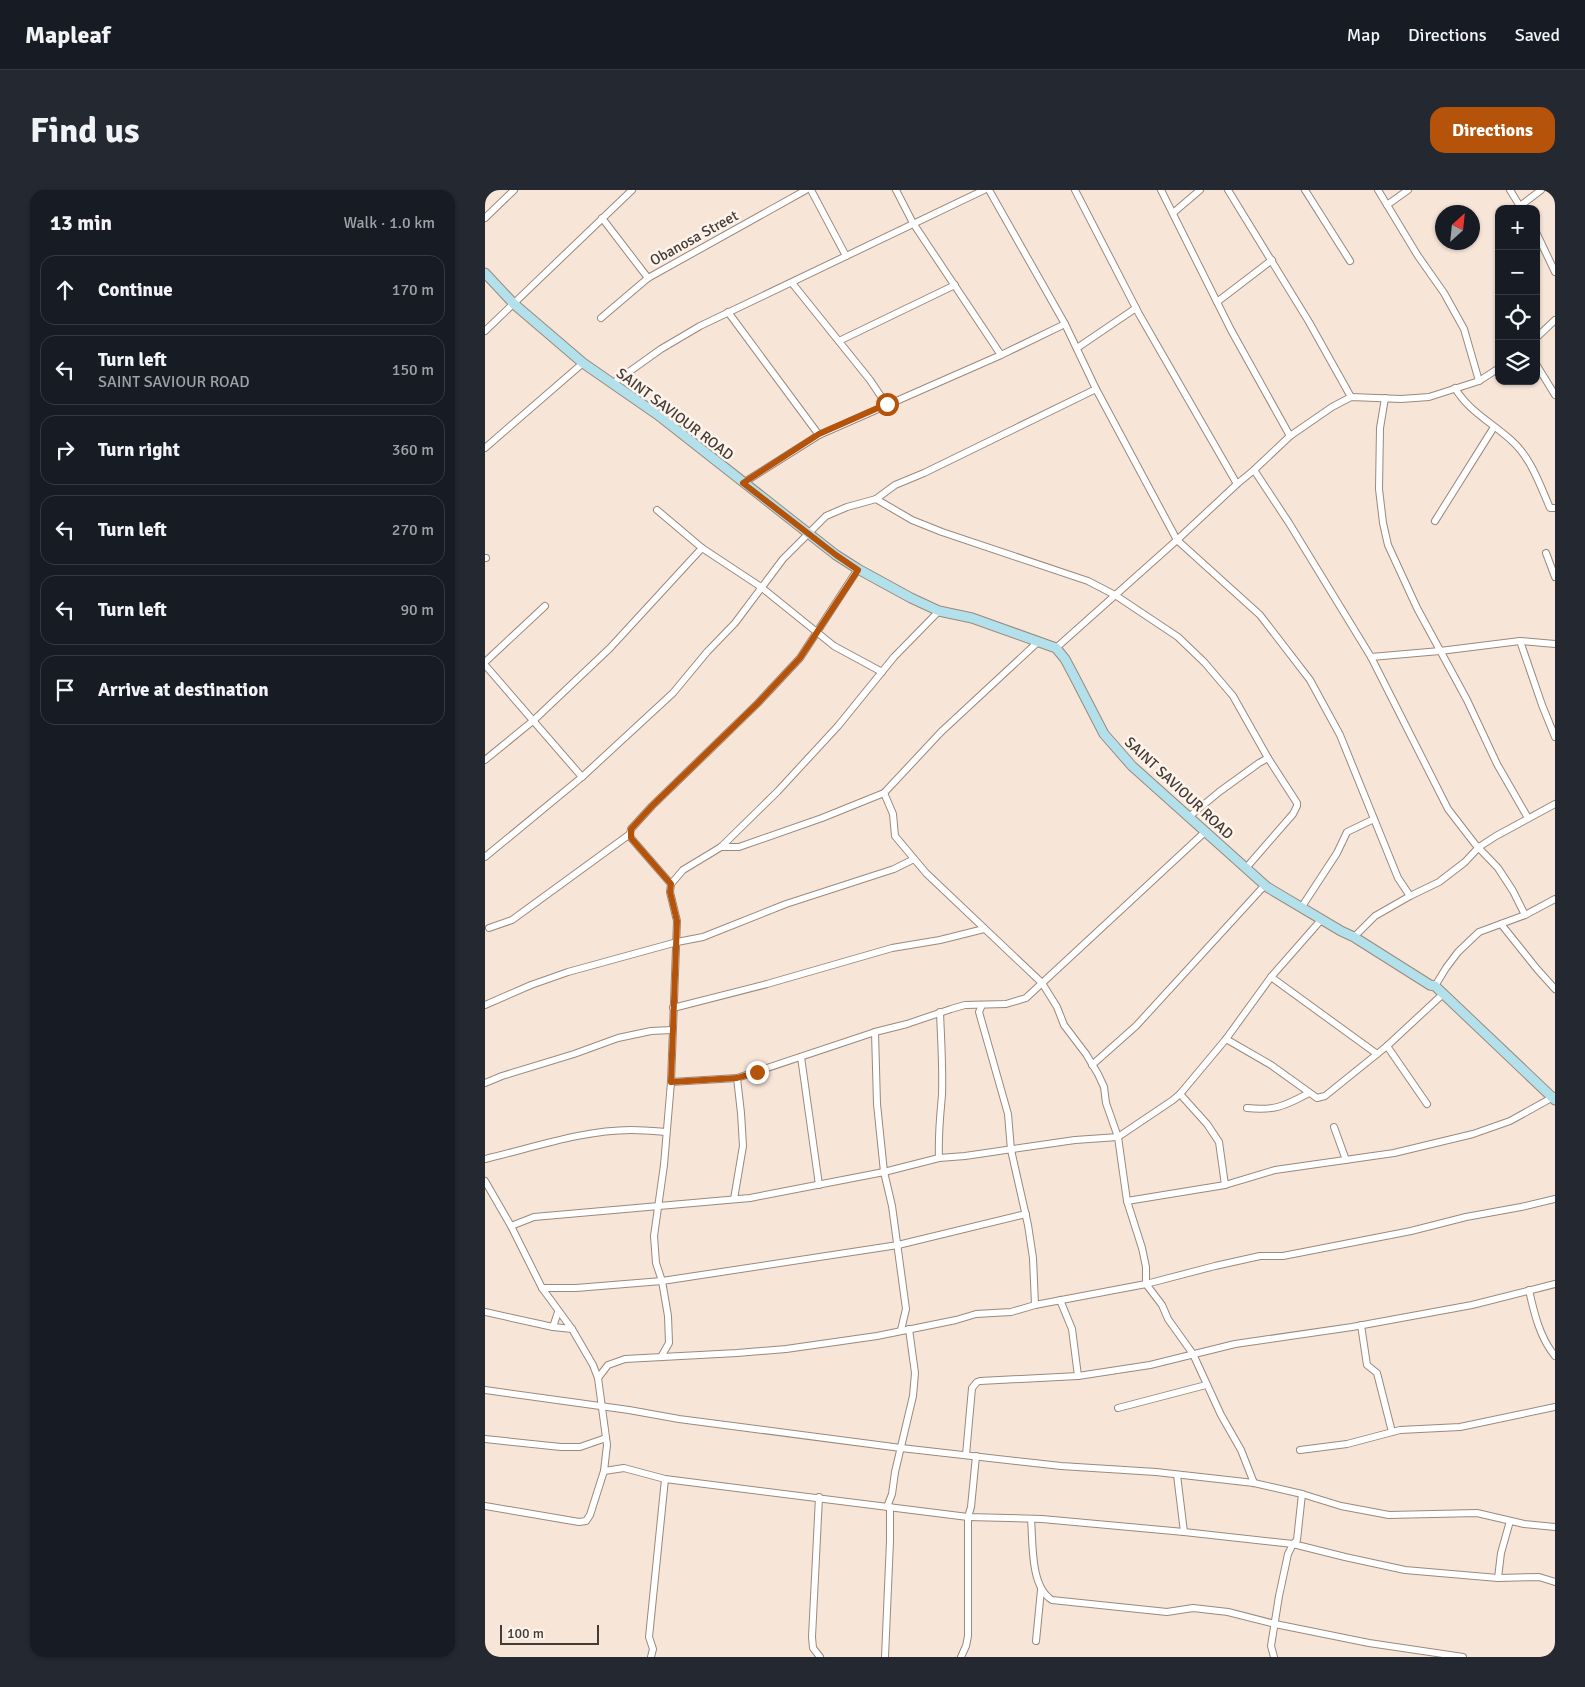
<!DOCTYPE html>
<html lang="en">
<head>
<meta charset="utf-8">
<style>
  :root { --surface:#171b24; --page:#242831; --text:#f1f3f6; --muted:#9ea1a6; --line:#363941; --accent:#b45309 }
  body { margin:0; font-family:Signika,sans-serif; background:var(--page); color:var(--text) }
  .controls { position:absolute; right:15px; top:15px; display:grid; overflow:hidden; border-radius:10px; box-shadow:0 1px 4px #0004 }
  .controls button { width:45px; height:45px; display:grid; place-items:center; padding:0; border:0; border-bottom:1px solid var(--line); background:var(--surface); color:var(--text); font:25px sans-serif }
  .compass { position:absolute; left:950px; top:15px; width:45px; height:45px; border-radius:50%; background:var(--surface); box-shadow:0 1px 4px #0004; rotate:27deg }
  .scale { position:absolute; left:15px; bottom:12px; width:99px; box-sizing:border-box; padding-left:5px; border:2px solid #423b36; border-top:0; font-size:14px; line-height:18px; white-space:nowrap; color:#423b36; -webkit-text-stroke:4px #fff4ec; paint-order:stroke }
  .stop { position:absolute; width:15px; height:15px; margin:-11px; border:4px solid #b45309; border-radius:50%; background:#fff }
  .stop.end { background:#b45309; border-color:#fff; box-shadow:0 1px 5px #0008 }
  .list { margin:0; padding:0; list-style:none }
  h2 { display:flex; justify-content:space-between; align-items:center; height:65px; margin:0; padding:0 20px; font-size:21px }
  h2 small { font-size:16px; font-weight:400; color:var(--muted) }
  .list li { display:grid; grid-template-columns:32px 1fr auto; gap:15px; align-items:center; box-sizing:border-box; height:70px; margin:0 10px 10px; padding:0 10px; border:1px solid var(--line); border-radius:15px }
  .list b { display:block; font-size:19px; white-space:nowrap }
  .list p { margin:0; font-size:16px; white-space:nowrap; color:var(--muted) }
  .list em { font-size:16px; font-style:normal; color:var(--muted) }
  .icon { flex:none; width:28px; height:28px; fill:none; stroke:currentColor; stroke-width:2; stroke-linecap:round; stroke-linejoin:round }
  .map { position:relative; flex:none; width:1070px; height:1467px; overflow:hidden; border-radius:15px }
  header { display:flex; align-items:center; gap:30px; box-sizing:border-box; height:70px; padding:0 25px; background:var(--surface); border-bottom:1px solid var(--line) }
  header strong { font-size:24px }
  nav { display:flex; gap:28px; margin-inline-start:auto; font-size:18px }
  .intro { display:flex; align-items:center; justify-content:space-between; box-sizing:border-box; height:120px; padding:0 30px }
  h1 { margin:0; font-size:35px }
  .button { padding:12px 22px; border-radius:15px; background:var(--accent); color:#fff; font-size:18px; font-weight:700 }
  main { display:flex; gap:30px; padding:0 30px }
  aside { flex:1; background:var(--surface); border-radius:15px; box-shadow:0 1px 4px #0004 }
  .map>svg:first-child { display:block }
</style>
</head>
<body>
<header>
<strong>Mapleaf</strong>
<nav><a>Map</a><a>Directions</a><a>Saved</a></nav>
</header>
<div class="intro"><h1>Find us</h1><a class="button">Directions</a></div>
<main>
<aside>
<h2>13 min<small>Walk · 1.0 km</small></h2>
<ul class="list">
<li><svg class="icon" aria-label="ahead" viewBox="0 0 24 24"><path d="M12 20V5M6 11l6-6 6 6"/></svg><div><b>Continue</b></div><em>170 m</em></li>
<li><svg class="icon" aria-label="left" viewBox="0 0 24 24"><path d="M17 20v-9H6M10 6l-5 5 5 5"/></svg><div><b>Turn left</b><p>SAINT SAVIOUR ROAD</p></div><em>150 m</em></li>
<li><svg class="icon" aria-label="right" viewBox="0 0 24 24"><path d="M7 20v-9h11M14 6l5 5-5 5"/></svg><div><b>Turn right</b></div><em>360 m</em></li>
<li><svg class="icon" aria-label="left" viewBox="0 0 24 24"><path d="M17 20v-9H6M10 6l-5 5 5 5"/></svg><div><b>Turn left</b></div><em>270 m</em></li>
<li><svg class="icon" aria-label="left" viewBox="0 0 24 24"><path d="M17 20v-9H6M10 6l-5 5 5 5"/></svg><div><b>Turn left</b></div><em>90 m</em></li>
<li><svg class="icon" aria-label="arrive" viewBox="0 0 24 24"><path d="M6 21V4h12l-3 4 3 4H6"/></svg><div><b>Arrive at destination</b></div></li>
</ul>
</aside>
<div class="map">
<svg width="1070" height="1467" viewBox="0 0 1070 1467">
  <rect width="100%" height="100%" fill="#f7e5d8"/>
  <g fill="none" stroke-linecap="round" stroke-linejoin="round">
    <defs>
      <g id="street">
        <path d="M326,0L361,66"/>
        <path d="M411,0L428,33L516,165"/>
        <path d="M504,0L580,134L611,199L692,350L775,425L825,490L855,545L913,688L925,706L890,726L869,747"/>
        <path d="M590,0L654,124L752,294"/>
        <path d="M676,0L746,140L805,246"/>
        <path d="M743,0L824,132L866,207"/>
        <path d="M820,0L865,71"/>
        <path d="M893,0L933,66L959,103L979,139L994,191"/>
        <path d="M1025,0L1036,18"/>
        <path d="M902,15L923,0"/>
        <path d="M1035,16L1056,0"/>
        <path d="M688,23L715,0"/>
        <path d="M0,28L29,0"/>
        <path d="M117,28L163,88"/>
        <path d="M1051,42L1070,82"/>
        <path d="M307,93L385,190L401,214"/>
        <path d="M732,112L787,70"/>
        <path d="M243,122L334,245"/>
        <path d="M116,128L163,88L321,0"/>
        <path d="M0,141L147,0"/>
        <path d="M1051,148L1070,130"/>
        <path d="M354,151L470,95"/>
        <path d="M592,158L651,118"/>
        <path d="M1051,174L1070,205"/>
        <path d="M127,194L176,159L215,136L499,0"/>
        <path d="M970,198C984,222 1008,233 1027,251C1046,268 1055,295 1065,318H1070"/>
        <path d="M900,208L895,238L894,299L898,333L903,355L932,418L982,510L1012,574L1043,628"/>
        <path d="M0,258L98,173"/>
        <path d="M769,280L804,333L886,467L963,619L990,654L1013,678L1028,701L1040,725"/>
        <path d="M258,293L334,245L516,165L580,134"/>
        <path d="M391,309L410,295L439,283L611,199"/>
        <path d="M172,320L217,358L276,397L349,456L397,482"/>
        <path d="M950,331L1009,237"/>
        <path d="M1061,363L1070,387"/>
        <path d="M0,368H1"/>
        <path d="M1035,451L1057,515L1070,547"/>
        <path d="M571,458L692,350L752,294L769,280L805,246L847,217L866,207L916,209L944,207L994,191L1014,178"/>
        <path d="M886,467L955,461L1035,451L1070,454"/>
        <path d="M0,472L60,416"/>
        <path d="M0,475L97,587L0,667"/>
        <path d="M0,570L49,530L125,458L217,358"/>
        <path d="M97,587L188,503L222,462L250,433L298,369L341,326L362,317L391,309L427,330L457,342L603,391L630,405L693,447L720,473L748,506L783,568L812,613V616L808,624L761,678"/>
        <path d="M399,603L408,624L410,646L441,683L557,793L572,817L579,835L601,864L613,884L619,897L621,913L633,947L642,1011L657,1058L661,1077V1094L677,1115L683,1129L708,1164L736,1225L756,1260L769,1293"/>
        <path d="M705,626L734,602L774,573L783,568"/>
        <path d="M145,644L146,648L186,694"/>
        <path d="M236,657H254L337,628L399,603L456,542L554,451"/>
        <path d="M925,706L954,692L980,672L994,657L1011,646L1070,614"/>
        <path d="M816,718L852,663L862,642L889,629"/>
        <path d="M1016,734L1052,779L1070,799"/>
        <path d="M4,738L27,730L145,644L146,639L167,616L273,513L315,468L373,379"/>
        <path d="M786,787L892,864"/>
        <path d="M950,796L961,778L973,762L994,742L1040,725L1070,709"/>
        <path d="M0,815L46,795L83,782L192,752L218,747L301,714L409,679L429,669"/>
        <path d="M497,815L494,822L523,924L526,960L543,1035L548,1068L550,1115"/>
        <path d="M188,818L282,794L407,758L455,750L499,739"/>
        <path d="M390,842L392,914L399,982L407,1016L421,1119L416,1140"/>
        <path d="M741,849L786,875L832,908L840,906L902,856L958,804"/>
        <path d="M902,856L942,914"/>
        <path d="M316,867L334,995"/>
        <path d="M607,875L651,836L780,695"/>
        <path d="M186,892L252,888L390,842L422,834L466,819L480,815L521,814L541,808L721,641"/>
        <path d="M0,893L17,886L89,864L133,848L166,841L187,840"/>
        <path d="M695,904L722,934L734,952L740,995"/>
        <path d="M762,918C789,921 800,916 824,903"/>
        <path d="M849,937L861,970"/>
        <path d="M454,968C453,945 455,927 457,905C458,877 456,849 455,822"/>
        <path d="M0,969C47,958 98,940 146,940C158,940 169,941 181,942"/>
        <path d="M0,991L26,1036L57,1098L87,1139L108,1175L113,1188L122,1255L119,1281L105,1325L101,1331L94,1332L0,1316"/>
        <path d="M249,1009L258,956L256,923L252,888"/>
        <path d="M642,1011L740,995L790,980L909,963L988,944L1025,931L1070,906"/>
        <path d="M26,1036L49,1027L265,1008L399,982L454,968L480,966L590,950L633,947L688,910L695,904L741,849L786,787L836,730"/>
        <path d="M57,1098H91L177,1091L413,1055L541,1024"/>
        <path d="M1044,1100C1049,1123 1055,1148 1070,1166"/>
        <path d="M575,1110L587,1139L593,1186"/>
        <path d="M0,1122L68,1137L87,1139"/>
        <path d="M876,1135L882,1175L892,1183L907,1242"/>
        <path d="M68,1137L73,1122"/>
        <path d="M176,1167L184,1153L183,1126L177,1091L171,1073L169,1046L179,975L186,892L192,731L185,702L186,694L198,680L236,657L293,601L353,536L409,467L454,421"/>
        <path d="M113,1188L123,1175L140,1169L252,1163L301,1159L392,1146L471,1130L491,1124L526,1122L550,1115L661,1094L730,1076L775,1066H798L926,1041L981,1027L1036,1017L1070,1009"/>
        <path d="M0,1200L144,1220L194,1229L416,1258L576,1276L671,1282L769,1293L817,1304L856,1316L904,1325L992,1323L1039,1334L1070,1337"/>
        <path d="M633,1218L721,1195"/>
        <path d="M0,1249L76,1257H95L121,1248"/>
        <path d="M815,1260L862,1254L915,1240L975,1237L1070,1217"/>
        <path d="M481,1265L487,1198L492,1192L495,1191L593,1186L665,1175L750,1154L867,1137L987,1115L1070,1094"/>
        <path d="M119,1281L139,1278L180,1289L483,1327L557,1329L699,1342L808,1354L860,1367L920,1380L1013,1388L1054,1387L1070,1392"/>
        <path d="M692,1285L699,1342"/>
        <path d="M334,1307L327,1447L328,1458L335,1467"/>
        <path d="M402,1317L407,1304L410,1282L428,1206L430,1183L424,1139"/>
        <path d="M546,1329C548,1352 545,1397 567,1410L682,1422L708,1418L743,1422L790,1434L884,1453L978,1467"/>
        <path d="M1013,1388L1016,1363L1025,1331"/>
        <path d="M551,1451L556,1400"/>
        <path d="M166,1467L168,1459L164,1447L180,1289"/>
        <path d="M400,1467L405,1351V1317"/>
        <path d="M476,1467L481,1456L483,1446V1327L486,1317L491,1266"/>
        <path d="M789,1467L786,1456L794,1406L803,1364L808,1354L812,1350L817,1304"/>
      </g>
      <path id="secondary" d="M0,83L29,114L98,173L173,225L351,365L373,379L426,408L454,421L487,428L571,458L580,469L588,484L619,544L647,576L782,697L856,741L869,747L945,795L950,796L1070,910"/>
    </defs>
    <use href="#street" stroke="#9a897d" stroke-width="8"/>
    <use href="#secondary" stroke="#9a897d" stroke-width="11"/>
    <use href="#street" stroke="#fff" stroke-width="6"/>
    <use href="#secondary" stroke="#b2e1ec" stroke-width="9"/>
  </g>
  <g fill="none" stroke-linecap="round" stroke-linejoin="round">
    <path stroke="#b45309" stroke-width="6" d="M272,882L252,888L186,892L192,731L185,702L186,694L146,648V639L167,616L273,513L315,468L373,380L351,365L258,293L334,244L402,214"/>
  </g>
  <g text-anchor="middle" stroke-width="5" stroke-linejoin="round" paint-order="stroke">
    <g font-size="15" fill="#423b36" stroke="#fff4ec">
      <text transform="translate(209 48) rotate(-29)" y="5">Obanosa Street</text>
      <text transform="translate(190 224) rotate(37)" y="5">SAINT SAVIOUR ROAD</text>
      <text transform="translate(694 598) rotate(43)" y="5">SAINT SAVIOUR ROAD</text>
    </g>
  </g>
</svg>
<div class="controls">
<button>+</button>
<button>−</button>
<button><svg class="icon" aria-label="locate" viewBox="0 0 24 24"><circle cx="12" cy="12" r="6"/><path d="M12 2v4M12 18v4M2 12h4M18 12h4"/></svg></button>
<button><svg class="icon" aria-label="layers" viewBox="0 0 24 24"><path d="M12 4l9 5-9 5-9-5zM3 14l9 5 9-5"/></svg></button>
</div>
<svg class="compass" viewBox="-18 -18 36 36"><path d="M0-13l5 13h-10z" fill="#e53935"/><path d="M0 13l5-13h-10z" fill="#9ea1a6"/></svg>
<div class="scale">100 m</div>
<div class="stop" style="left:402px;top:214px"></div>
<div class="stop end" style="left:272px;top:882px"></div>
</div>
</main>
</body>
</html>
